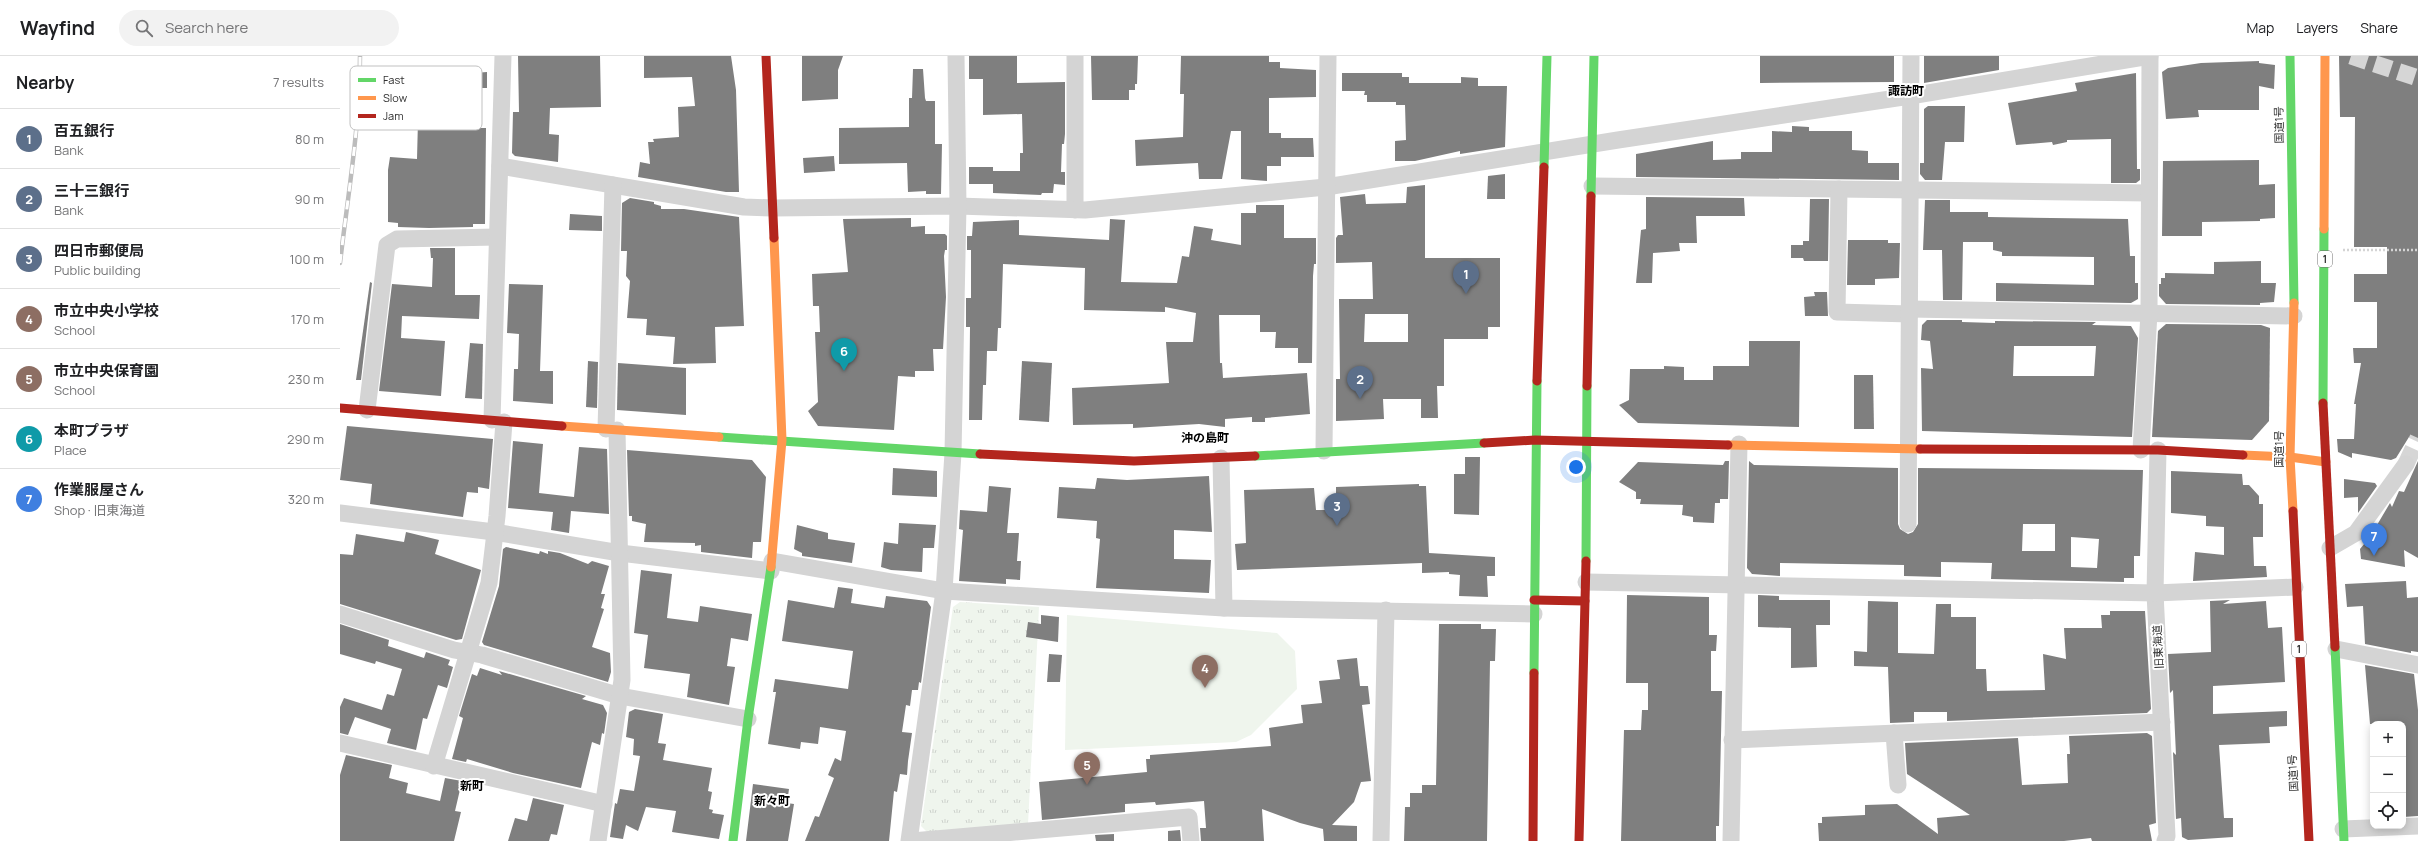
<!DOCTYPE html>
<html lang="en">
<head>
<meta charset="utf-8">
<style>
  :root { --surface:#fff; --page:#f2f2f2; --text:#202124; --muted:#757577; --line:#e0e0e0; --accent:#787878 }
  body { margin:0; font-family:Manrope,"Noto Sans JP",sans-serif; background:var(--page); color:var(--text) }
  .controls { position:absolute; right:12px; bottom:12px; display:grid; overflow:hidden; border-radius:8px; box-shadow:0 2px 10px #0003 }
  .controls button { width:36px; height:36px; display:grid; place-items:center; padding:0; border:0; border-bottom:1px solid var(--line); background:var(--surface); color:var(--text); font:20px sans-serif }
  .you { position:absolute; left:1236px; top:411px; width:14px; height:14px; margin:-10px; border:3px solid #fff; border-radius:50%; background:#1a73e8; box-shadow:0 0 0 6px #1a73e833 }
  .badge { display:grid; place-items:center; width:26px; height:26px; border-radius:50%; background:var(--accent); color:#fff; font-size:13px; font-weight:700 }
  .pin { position:absolute; translate:-50% -33px; filter:drop-shadow(0 1px 2px #0008) }
  .pin::after { content:''; position:absolute; top:21px; width:14px; height:12px; background:inherit; clip-path:polygon(0 0,100% 0,50% 100%) }
  .list { margin:0; padding:0; list-style:none }
  h2 { display:flex; justify-content:space-between; align-items:center; height:52px; margin:0; padding:0 16px; font-size:17px }
  h2 small { font-size:13px; font-weight:400; color:var(--muted) }
  .list li { display:grid; grid-template-columns:26px 1fr auto; gap:12px; align-items:center; box-sizing:border-box; height:60px; padding:0 16px; border-top:1px solid var(--line) }
  .list b { display:block; font-size:15px; white-space:nowrap }
  .list p { margin:0; font-size:13px; white-space:nowrap; color:var(--muted) }
  .list em { font-size:13px; font-style:normal; color:var(--muted) }
  .icon { flex:none; width:22px; height:22px; fill:none; stroke:currentColor; stroke-width:2; stroke-linecap:round; stroke-linejoin:round }
  .map { position:relative; flex:none; width:2078px; height:785px; overflow:hidden }
  header { display:flex; align-items:center; gap:24px; box-sizing:border-box; height:56px; padding:0 20px; background:var(--surface); border-bottom:1px solid var(--line) }
  header strong { font-size:19px }
  nav { display:flex; gap:22px; margin-inline-start:auto; font-size:14px }
  .search { width:280px; height:36px; background:var(--page); display:flex; align-items:center; gap:10px; box-sizing:border-box; padding:0 14px; border-radius:22px; color:var(--muted); font-size:15px }
  main { display:flex }
  aside { flex:1; background:var(--surface) }
  .map>svg:first-child { display:block }
</style>
</head>
<body>
<header>
<strong>Wayfind</strong>
<div class="search"><svg class="icon" aria-label="search" viewBox="0 0 24 24"><circle cx="10" cy="10" r="6"/><path d="M15 15l6 6"/></svg>Search here</div>
<nav><a>Map</a><a>Layers</a><a>Share</a></nav>
</header>
<main>
<aside>
<h2>Nearby<small>7 results</small></h2>
<ul class="list">
<li><span class="badge" style="background:#5c6f8a">1</span><div><b>百五銀行</b><p>Bank</p></div><em>80 m</em></li>
<li><span class="badge" style="background:#5c6f8a">2</span><div><b>三十三銀行</b><p>Bank</p></div><em>90 m</em></li>
<li><span class="badge" style="background:#5c6f8a">3</span><div><b>四日市郵便局</b><p>Public building</p></div><em>100 m</em></li>
<li><span class="badge" style="background:#8d6e63">4</span><div><b>市立中央小学校</b><p>School</p></div><em>170 m</em></li>
<li><span class="badge" style="background:#8d6e63">5</span><div><b>市立中央保育園</b><p>School</p></div><em>230 m</em></li>
<li><span class="badge" style="background:#0f9aa8">6</span><div><b>本町プラザ</b><p>Place</p></div><em>290 m</em></li>
<li><span class="badge" style="background:#3f7fe0">7</span><div><b>作業服屋さん</b><p>Shop · 旧東海道</p></div><em>320 m</em></li>
</ul>
</aside>
<div class="map">
<svg width="2078" height="785" viewBox="0 0 2078 785">
  <defs>
    <pattern id="grass-tufts" width="24" height="20" patternUnits="userSpaceOnUse"><rect width="24" height="20" fill="#eff5ed"/><path d="M3 7l-1-3M5 7V3M7 7l1-3M15 17l-1-3M17 17v-4M19 17l1-3" fill="none" stroke="#cdd2cc"/></pattern>
  </defs>
  <rect width="100%" height="100%" fill="#fff"/>
  <path fill="url(#grass-tufts)" d="M620,546L699,551L688,768L588,777L581,770L613,551Z"/>
  <path fill="#eff5ed" d="M727,559L937,577L955,595L957,633L911,679L896,686L725,694Z"/>
  <g fill="#7f7f7f" fill-rule="evenodd">
    <path d="M178,0H260L261,51L210,52L209,78L219,79L218,106L175,100L172,97L173,56H179Z"/>
    <path d="M304,0H391L396,34L399,136H386L298,121L300,106L310,108L308,86H314L313,83L339,81L338,51L355,50L352,21L304,22Z"/>
    <path d="M462,0H503L498,14V43L462,45Z"/>
    <path d="M629,0H677V27L725,26V78L724,88H722L721,116H725V129L714,128L713,137H702L701,139L653,137V128H629V111H653V115H680V97H683L682,58L643,59V23H629Z"/>
    <path d="M751,0H798L797,28H795V34H789V44H752Z"/>
    <path d="M841,0H929V6H940V12L976,14V41L929,42V77H941V82H973L974,101H941V110H927V125L901,123V75H891L882,123H859L858,107L796,110L795,84L843,81L844,38H840Z"/>
    <path d="M1420,0H1554V26L1420,27Z"/>
    <path d="M1584,0H1659V14L1584,27Z"/>
    <path d="M1999,0H2078V384L2069,381L2056,402L2051,404L2012,397V402L1998,396L1997,383H2014L2016,348H2014L2021,307H2014L2013,292H2037V246H2014V218H2047V191H2014L2015,61H2000Z"/>
    <path d="M1919,5V7L1935,9L1934,33L1919,30V54H1858L1859,61L1826,63L1822,16L1828,12L1861,7Z"/>
    <path d="M573,13H583L585,42L586,45H595V88H602L601,138H586V135L568,136L567,107L499,108V72L569,71V42H572Z"/>
    <path d="M147,16V32H134V17Z"/>
    <path d="M1002,17H1062V21H1069V27H1121V21L1138,22V30H1167L1165,91L1120,98V95L1075,105H1055V85L1066,84L1065,49H1056V46H1027V39H1024L1025,35H1002Z"/>
    <path d="M1796,17L1797,113H1800V124L1796,127H1771V83L1727,84V86L1713,89L1712,86L1676,89L1668,47L1737,35L1735,27Z"/>
    <path d="M1588,50H1625L1624,86H1605L1602,124H1585L1580,118V107H1584V53Z"/>
    <path d="M78,64L136,67V72H146L145,168H133V171L89,172L58,171V167L48,166V114L50,101L77,103Z"/>
    <path d="M1452,70L1469,71V75H1512V94L1528,95V107H1559V124L1296,121V98L1373,85V104L1401,103V96H1432V75L1452,76Z"/>
    <path d="M494,100L495,115L464,117L463,102Z"/>
    <path d="M1919,104V129L1935,128V162L1920,163V165L1862,166V180H1822L1823,105Z"/>
    <path d="M1165,118V143H1147L1148,120Z"/>
    <path d="M1085,129V202H1160V271H1148V283H1104V330H1097L1098,362H1081V343H1043L1044,363L996,365V323H1000L999,243H1033L1032,206L996,207V182L998,179H1003L1000,141L1025,138L1026,148L1066,147L1067,131ZM1025,258H1068V286H1024Z"/>
    <path d="M1306,141L1404,142L1405,160H1356L1357,187H1339L1340,195L1313,197L1312,227H1296L1301,174L1306,173Z"/>
    <path d="M290,142L314,146V148L321,150V153H344L399,161L404,270L375,271L376,307L333,308L335,281L306,279L307,263L287,262L290,225L286,220L287,195H281L282,147Z"/>
    <path d="M1470,143H1489L1488,205H1464L1463,202H1451V189H1463V185H1469Z"/>
    <path d="M1585,144H1610V156H1648V161L1788,163L1790,200H1795V227H1798V243L1791,247L1656,245V227L1754,229V201L1662,200V196L1653,194V186H1623L1622,244H1603L1602,194H1583Z"/>
    <path d="M916,149H944V182H976V208H974L973,220L972,307H958V292H935L936,276H920V259H879L880,307H882L883,322L967,317L970,358L925,362V366H912V361L885,363V371L859,368L793,372V368L733,369L732,332L829,327L826,286H853L856,257L825,251V256L744,254L745,212L663,208L661,272H658L657,295H647L646,329H643L642,364H629L630,271H626V242H631V194H627V180H632L633,166L679,164V179L769,184L770,163L785,164L781,226L837,227L842,200L849,201L854,170L873,173L871,184L901,189V157H916Z"/>
    <path d="M230,158L262,160V175L229,174Z"/>
    <path d="M571,162V171L585,170V178H605L607,180V194H605L604,200L606,241L603,293H593L594,315H575V321L558,320L554,374L478,370L468,355L478,346L475,276H480L479,250H473L472,218L508,216L503,163Z"/>
    <path d="M1508,184H1548V187H1560L1559,222L1535,223V229H1507Z"/>
    <path d="M90,192H115V239H140L139,263L62,260L61,282L105,285L101,340L39,335L52,228L92,231L93,202H91Z"/>
    <path d="M1921,205V227H1936L1934,246L1920,247V249L1826,248L1819,240V228H1821V222H1825V217L1874,218V206Z"/>
    <path d="M30,226L32,227L21,324H16Z"/>
    <path d="M169,228L203,229L200,315H213V348L173,345L174,313H178L179,278L167,277Z"/>
    <path d="M1474,236H1487L1488,260H1465L1464,241L1475,240Z"/>
    <path d="M1587,264H1622V266L1655,267V265L1756,266L1752,269L1791,270L1798,282L1792,381L1582,375L1581,312L1593,313L1590,285L1581,284L1582,269ZM1674,290H1756L1754,320H1673Z"/>
    <path d="M1826,268L1921,269L1930,272L1929,365L1912,384L1812,381L1818,275Z"/>
    <path d="M1409,285H1460L1459,371L1298,367L1279,349L1289,344L1290,313H1324V310L1344,311V324H1373V310H1409Z"/>
    <path d="M130,287L143,288L142,343L125,342Z"/>
    <path d="M248,305L258,306L257,352L246,351Z"/>
    <path d="M682,305L712,307L709,366L679,364Z"/>
    <path d="M278,307L346,312V359L277,354Z"/>
    <path d="M1514,319H1533L1534,373H1514Z"/>
    <path d="M7,370L153,383L149,433L138,431V437L127,436L123,461L30,448L32,428L0,424Z"/>
    <path d="M173,385L203,388L199,437L234,441L239,391L267,393L269,458L231,455L229,477L211,474L213,456L168,452Z"/>
    <path d="M287,394L412,404L426,421L421,486H413L412,502L361,496V489L355,490V487L304,486L306,468L292,465V460H289Z"/>
    <path d="M1125,401H1140L1139,459L1114,458V418H1125Z"/>
    <path d="M1385,405H1389L1388,443H1380V447H1375L1374,467L1353,466V461L1342,459L1343,449L1300,448L1301,443H1296V436L1279,426L1298,406L1383,409Z"/>
    <path d="M1409,405L1414,409L1558,412V468L1560,473L1568,478L1573,476L1578,468V412L1803,414L1800,500H1794V522H1784V526L1651,523L1652,507L1601,506V521L1564,520V509L1440,507V520L1412,518L1407,512ZM1683,468H1715V495H1682ZM1731,481L1759,483L1757,512L1731,511Z"/>
    <path d="M2078,405V502L2064,494L2065,511L2021,503L2020,493L2039,470L2037,469L2050,447L2052,451L2059,435L2064,436Z"/>
    <path d="M553,412L597,415V441L552,439Z"/>
    <path d="M1831,415L1902,418L1903,429H1909L1919,440V448H1923V481H1913L1914,510H1926L1927,521L1853,525L1855,496L1884,499V471L1866,470V460L1831,457Z"/>
    <path d="M869,420L872,476L834,474V503L871,504L869,537L756,532L760,483L756,482L757,465L717,462L719,431L755,433L757,422L787,424Z"/>
    <path d="M2004,423L2035,427L2037,430L2018,457V441L2004,442Z"/>
    <path d="M1079,428V430H1086L1089,497L1155,501V520H1147L1148,541L1119,540L1120,519L1109,518V516L1082,517V507L897,514L895,488L906,487L904,434L974,432L976,454H996V431Z"/>
    <path d="M649,430L671,432L667,477H679L677,505H681L680,524L666,523V528L619,525L623,474L619,473L620,454L647,456Z"/>
    <path d="M559,467L596,469L594,492H583L582,516L551,514L541,511L544,486L558,488Z"/>
    <path d="M457,469L488,477V483L515,487L512,507L462,500V497L454,493Z"/>
    <path d="M66,476L99,484L95,498L141,514L122,583L116,584L0,548V498L13,499L16,478L64,486Z"/>
    <path d="M166,491L199,498L200,495L208,498V495L220,497L248,508L252,505L269,510L261,538H265L261,552L264,553L252,591L270,597L271,616L268,626L144,589L142,586L159,530L163,493Z"/>
    <path d="M301,514L332,518L327,562L358,566L360,550L412,558L408,585L391,582L387,610L395,611L389,649L347,641L350,618L304,612L308,579L294,577Z"/>
    <path d="M2066,525L2067,542L2078,541V596L2071,595V597L2025,588L2023,550L2007,551L2005,528Z"/>
    <path d="M498,531L513,533L511,547L544,552L546,540L587,545L591,551L581,627L579,626L578,634H572L570,650L566,649L562,676L572,677L568,705L567,719L560,718L557,736L554,735L549,785H465L475,760L479,761L494,722L488,719L495,702L501,705L506,675L480,671L478,688L461,686L460,693L428,688L436,636H433L435,623L508,633L513,595L442,585L448,544L494,552Z"/>
    <path d="M1287,539L1369,541V579H1377L1376,595H1371V635H1382L1379,770H1376V785H1281L1284,674H1301L1302,654H1308V627H1286Z"/>
    <path d="M1418,539L1439,540V544H1490V569H1476L1477,611L1451,612V572L1418,571Z"/>
    <path d="M1890,544L1883,548L1926,545L1928,572L1942,571L1945,626L1873,630V658L1947,655V670L1929,671L1930,687L1879,689L1884,762H1893V781L1848,784L1842,781L1841,762L1836,763L1833,696L1836,699L1833,634L1830,637L1828,598L1871,596L1870,545Z"/>
    <path d="M1528,545L1558,546V597L1594,598L1596,548H1611V561H1636V613H1646L1647,635L1705,634L1703,598L1726,603L1724,572H1762L1761,559H1770V555H1805L1811,653L1807,657L1607,665V656H1574V666L1550,667L1548,611L1514,610V595L1527,596Z"/>
    <path d="M701,559L719,561L718,586L686,581L688,566L701,568Z"/>
    <path d="M0,568L49,584L48,590L84,602L86,596L110,604L108,609L113,611L107,632L98,629L87,663L83,662L76,694L47,687L51,673L15,661L8,679L0,677V651L4,642L42,654L47,638L54,640L62,613L36,605L35,608L0,598Z"/>
    <path d="M1099,568H1141V573H1156L1155,605H1150L1147,785H1064L1065,751H1070V737H1082V729H1096Z"/>
    <path d="M709,598L722,599L720,626H707Z"/>
    <path d="M1017,602L1020,630H1028L1030,648L1022,649L1031,725L1021,726L1014,746L992,769L1017,770V785H984L983,773L960,767L922,753L924,785H861L860,772H866L864,745L816,749L815,746L785,748V756L702,764L699,726L807,716L806,703H810V699L931,690L929,672L963,667L961,649L982,647L979,625L1000,623L997,604Z"/>
    <path d="M2025,609L2074,618L2078,654V760L2063,761V668H2030Z"/>
    <path d="M140,612L162,619L159,615L246,640L242,643L263,649L267,657L264,678L262,677L260,689L252,686L241,732L173,717L127,703L126,706L112,703L123,662L119,660L132,618L137,620Z"/>
    <path d="M295,653L323,658L318,687L326,688L323,704L372,712L368,735L372,736L369,753L373,754L372,757L384,759L379,783L332,776L336,755L306,751L298,775L286,769L283,783L270,781L275,747L277,748L280,733L294,735L300,700L293,699L294,683L286,681L289,656Z"/>
    <path d="M1807,677L1812,680L1816,767L1809,769L1812,785H1752L1751,782L1724,785H1479L1478,767H1482V761L1525,759V749L1557,748L1598,778L1597,762L1630,759L1567,718L1565,687L1678,682L1682,729L1728,727L1727,698H1730L1729,680Z"/>
    <path d="M6,699L52,709L49,722L68,727L66,737L100,745L105,722L122,725L115,755L121,756L114,785H0V719Z"/>
    <path d="M413,728L449,733L447,747L454,748L448,785H406Z"/>
    <path d="M193,742L224,749L217,779L211,778L209,785H168L175,762L187,765Z"/>
    <path d="M840,774L841,785H828V775Z"/>
    <path d="M774,778V785H756L755,779Z"/>
  </g>
  <g fill="none" stroke-linecap="round" stroke-linejoin="round">
    <g stroke="#d6d6d6" stroke-width="17" stroke-dasharray="17 8" stroke-linecap="butt">
      <path d="M2011,0L2078,22"/>
      <path d="M2066,408L2078,382"/>
    </g>
    <path stroke="#d4d4d4" stroke-width="2.5" stroke-dasharray="2 2" stroke-linecap="butt" d="M2003,194H2078"/>
    <g stroke="#d4d4d4" stroke-width="17">
      <path d="M735,0V154"/>
      <path d="M160,110L404,151L433,152L618,150L745,154L986,131L1278,84L1570,40L1810,0"/>
      <path d="M1252,130L1809,137"/>
      <path d="M1499,133L1497,256L1570,258"/>
      <path d="M1570,253L1954,260"/>
      <path d="M27,354L47,189L57,183L157,181"/>
      <path d="M152,364L163,0"/>
      <path d="M266,373L273,129"/>
      <path d="M1801,394L1809,257L1810,0"/>
      <path d="M1818,394L1815,537L1827,780L1825,785"/>
      <path d="M984,395L988,0"/>
      <path d="M881,402L884,552"/>
      <path d="M0,457L154,476L280,497L431,515"/>
      <path d="M1568,468L1571,0"/>
      <path d="M1990,492L2016,477L2066,408"/>
      <path d="M432,505L604,535L884,552L1194,558"/>
      <path d="M1246,526L1815,537L1955,531"/>
      <path d="M0,558L114,594L142,599L280,640L408,663"/>
      <path d="M1996,593L2078,609"/>
      <path d="M1554,677L1558,729"/>
      <path d="M1392,684L1822,666"/>
      <path d="M0,687L264,748"/>
      <path d="M94,710L149,527L157,460L164,366"/>
      <path d="M2003,773L2078,770"/>
      <path d="M258,785L282,624L277,374"/>
      <path d="M569,785L604,535L613,397L618,150L616,0"/>
      <path d="M572,785L849,761L851,785"/>
      <path d="M1041,785L1046,554"/>
      <path d="M1391,785L1399,388"/>
    </g>
    <g stroke="#63d668" stroke-width="9">
      <path d="M1950,0L1954,247"/>
      <path d="M1204,111L1207,0"/>
      <path d="M1251,140L1254,0"/>
      <path d="M1983,347L1984,173"/>
      <path d="M379,381L640,398"/>
      <path d="M915,400L1144,387"/>
      <path d="M1246,505L1247,330"/>
      <path d="M1995,591L2004,785"/>
      <path d="M1194,617L1197,325"/>
      <path d="M393,785L408,663L431,511"/>
    </g>
    <g stroke="#ff974d" stroke-width="9">
      <path d="M1984,173L1985,0"/>
      <path d="M222,370L379,381"/>
      <path d="M1388,389L1580,393"/>
      <path d="M1903,399L1950,401L1986,406"/>
      <path d="M1953,455L1950,401L1954,247"/>
      <path d="M431,511L442,384L434,182"/>
    </g>
    <g stroke="#b3261e" stroke-width="9">
      <path d="M426,0L434,182"/>
      <path d="M1197,325L1204,111"/>
      <path d="M1247,330L1251,140"/>
      <path d="M1983,347L1995,591"/>
      <path d="M0,352L222,370"/>
      <path d="M1144,387L1195,384L1388,389"/>
      <path d="M1580,393L1818,394L1903,399"/>
      <path d="M640,398L794,405L915,400"/>
      <path d="M1953,455L1969,785"/>
      <path d="M1194,544L1245,545"/>
      <path d="M1193,785L1194,617"/>
      <path d="M1239,785L1246,505"/>
    </g>
    <defs>
      <path id="rail" d="M0,207C8,138 20,70 20,0"/>
    </defs>
    <use href="#rail" stroke="#bcbcbc" stroke-width="4.5"/>
    <use href="#rail" stroke="#fff" stroke-width="3" stroke-dasharray="9" stroke-linecap="butt"/>
  </g>
  <g text-anchor="middle" stroke-width="4" stroke-linejoin="round" paint-order="stroke">
    <g fill="#fff" stroke="#6e6e6e" stroke-width="1">
      <rect x="1978" y="195" width="14" height="16" rx="3"/>
      <rect x="1952" y="585" width="14" height="16" rx="3"/>
    </g>
    <g font-size="10" font-weight="bold" fill="#303030">
      <text x="1985" y="207">1</text>
      <text x="1959" y="597">1</text>
    </g>
    <g font-size="11" fill="#303030" stroke="#fff">
      <text transform="translate(1939 69) rotate(-91)" y="4">国道1号</text>
      <text transform="translate(1939 393) rotate(-90)" y="4">国道1号</text>
      <text transform="translate(1818 591) rotate(-93)" y="4">旧東海道</text>
      <text transform="translate(1953 717) rotate(-93)" y="4">国道1号</text>
    </g>
    <g font-size="12" font-weight="bold" fill="#000" stroke="#fff">
      <text x="1566" y="39">諏訪町</text>
      <text x="865" y="386">沖の島町</text>
      <text x="132" y="734">新町</text>
      <text x="432" y="749">新々町</text>
    </g>
  </g>
  <rect x="10" y="10" width="132" height="64" rx="6" fill="#fff" stroke="#c1c1c1" stroke-width="1"/>
  <rect x="18" y="22" width="18" height="4" fill="#63d668"/>
  <rect x="18" y="40" width="18" height="4" fill="#ff974d"/>
  <rect x="18" y="58" width="18" height="4" fill="#b3261e"/>
  <g font-size="11" fill="#303030">
    <text x="43" y="28">Fast</text>
    <text x="43" y="46">Slow</text>
    <text x="43" y="64">Jam</text>
  </g>
</svg>
<div class="controls">
<button>+</button>
<button>−</button>
<button><svg class="icon" aria-label="locate" viewBox="0 0 24 24"><circle cx="12" cy="12" r="6"/><path d="M12 2v4M12 18v4M2 12h4M18 12h4"/></svg></button>
</div>
<div class="you"></div>
<div class="pin badge" style="left:1126px;top:238px;background:#5c6f8a">1</div>
<div class="pin badge" style="left:1020px;top:343px;background:#5c6f8a">2</div>
<div class="pin badge" style="left:997px;top:470px;background:#5c6f8a">3</div>
<div class="pin badge" style="left:865px;top:632px;background:#8d6e63">4</div>
<div class="pin badge" style="left:747px;top:729px;background:#8d6e63">5</div>
<div class="pin badge" style="left:504px;top:315px;background:#0f9aa8">6</div>
<div class="pin badge" style="left:2034px;top:500px;background:#3f7fe0">7</div>
</div>
</main>
</body>
</html>
